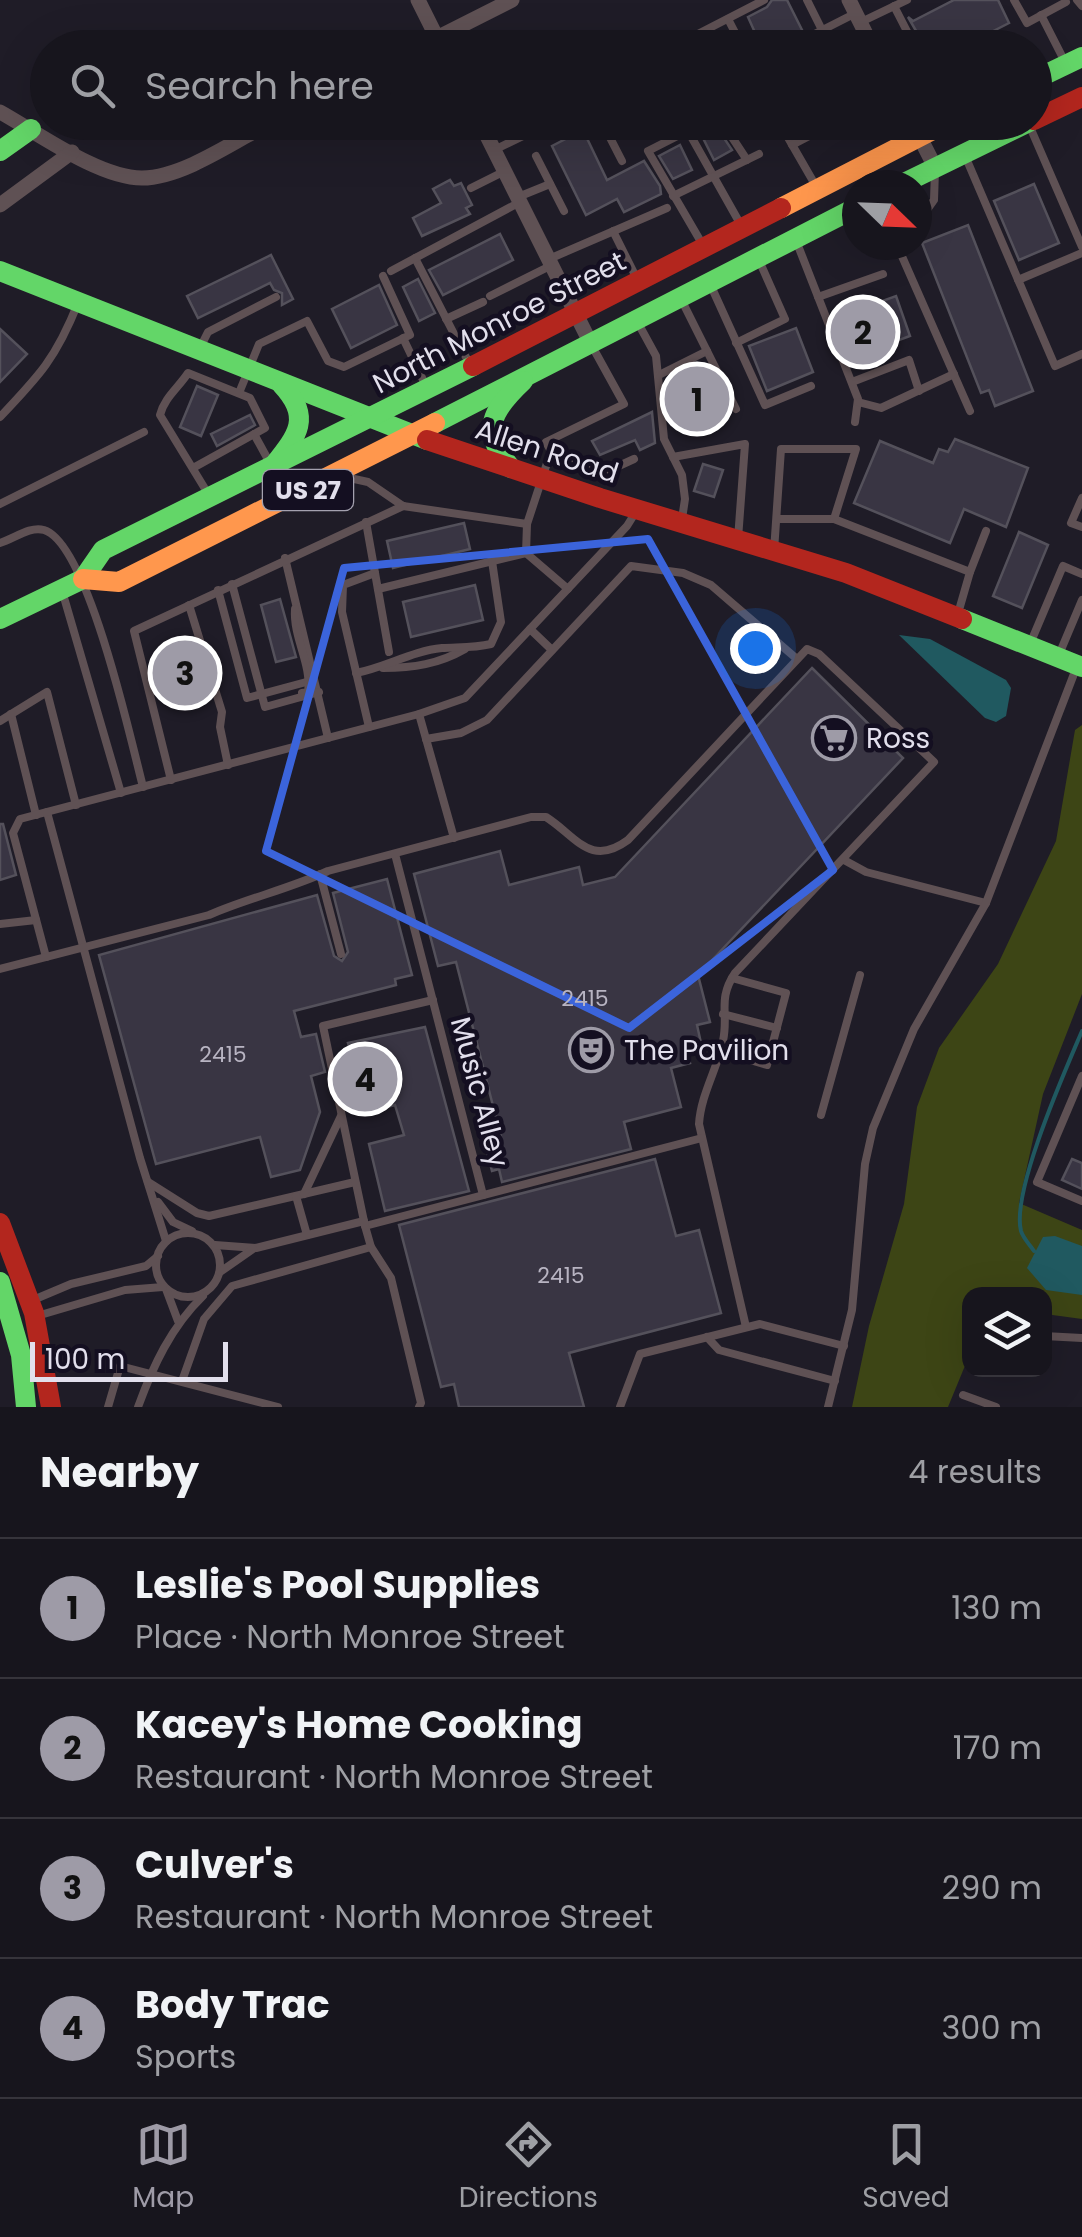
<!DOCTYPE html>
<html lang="en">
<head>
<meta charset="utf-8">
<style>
  :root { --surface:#17151d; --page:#201e26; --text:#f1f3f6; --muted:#9e9fa4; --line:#36343b; --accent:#9e9ba7 }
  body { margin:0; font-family:Poppins,sans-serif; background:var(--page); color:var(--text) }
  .controls { position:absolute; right:30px; bottom:30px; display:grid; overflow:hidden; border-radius:20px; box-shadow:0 10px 40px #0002 }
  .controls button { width:90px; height:90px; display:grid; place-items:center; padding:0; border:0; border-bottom:2px solid var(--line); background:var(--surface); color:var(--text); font:50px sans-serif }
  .compass { position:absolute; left:842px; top:170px; width:90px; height:90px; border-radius:50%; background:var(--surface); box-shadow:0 10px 40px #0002; rotate:113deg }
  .scale { position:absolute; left:30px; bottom:25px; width:198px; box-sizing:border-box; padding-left:10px; border:5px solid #e2dfec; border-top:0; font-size:28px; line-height:35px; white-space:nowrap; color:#e2dfec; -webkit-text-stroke:8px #140f21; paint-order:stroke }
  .you { position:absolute; left:755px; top:648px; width:35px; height:35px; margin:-25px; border:8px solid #fff; border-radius:50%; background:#1a73e8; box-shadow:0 0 0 15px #1a73e833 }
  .badge { display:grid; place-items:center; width:65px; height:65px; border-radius:50%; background:var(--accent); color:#111; font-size:32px; font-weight:700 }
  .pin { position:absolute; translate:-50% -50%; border:5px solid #fff; box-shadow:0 2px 10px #0006 }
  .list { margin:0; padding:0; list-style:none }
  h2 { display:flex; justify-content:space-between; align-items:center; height:130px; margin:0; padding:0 40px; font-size:42px }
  h2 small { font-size:32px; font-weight:400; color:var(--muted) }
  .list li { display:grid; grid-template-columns:65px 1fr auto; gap:30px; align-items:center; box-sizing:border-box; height:140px; padding:0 40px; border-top:2px solid var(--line) }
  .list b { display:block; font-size:38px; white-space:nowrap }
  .list p { margin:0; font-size:32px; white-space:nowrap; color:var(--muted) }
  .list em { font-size:32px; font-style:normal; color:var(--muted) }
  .icon { flex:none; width:55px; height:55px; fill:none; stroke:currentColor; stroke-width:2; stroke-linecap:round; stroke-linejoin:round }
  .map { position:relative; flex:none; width:1082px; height:1407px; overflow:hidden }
  .search { position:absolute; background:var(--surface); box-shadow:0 10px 40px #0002; left:30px; right:30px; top:30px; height:110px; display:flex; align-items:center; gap:25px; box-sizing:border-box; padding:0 35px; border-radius:55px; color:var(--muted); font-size:38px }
  .sheet { height:690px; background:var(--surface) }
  nav { display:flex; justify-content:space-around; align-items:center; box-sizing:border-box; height:140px; border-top:2px solid var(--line); background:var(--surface); font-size:28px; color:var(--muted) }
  nav a { display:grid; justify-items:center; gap:5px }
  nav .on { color:var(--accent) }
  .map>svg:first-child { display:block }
</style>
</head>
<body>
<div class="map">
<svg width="1082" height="1407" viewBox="0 0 1082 1407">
  <rect width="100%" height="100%" fill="#1f1c27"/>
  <path fill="#3d4515" d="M1082,725V994L1043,1094L1019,1203L1082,1230V1319L1045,1314L1044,1294H970L969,1356L948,1407H852L869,1326L904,1204L917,1107L939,1048L998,964L1056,841L1075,730Z"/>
  <g fill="#205960">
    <path d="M899,635L930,639L1006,680L1011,688L1006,716L996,722L985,718Z"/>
    <path d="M1055,1236L1082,1246V1295L1046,1290L1027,1268L1043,1237Z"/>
  </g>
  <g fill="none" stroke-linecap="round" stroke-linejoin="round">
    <path stroke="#205960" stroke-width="4" d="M1034,1251C1030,1245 1023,1238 1021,1231C1011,1192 1065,1071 1082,1031"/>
  </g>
  <g fill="#393543" stroke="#54515b" stroke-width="2.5">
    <path d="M772,0H787L803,32L784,41L780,48H762L748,17L767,7Z"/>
    <path d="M954,0H998L1009,23L960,48H926L908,17L913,21Z"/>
    <path d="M716,126L732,150L714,160L701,134Z"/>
    <path d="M583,130L607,180L644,161L660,186L661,194L624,212L617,199L586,215L552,146Z"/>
    <path d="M680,145L692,170L673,179L659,156Z"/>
    <path d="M450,180L454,186L461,183L472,205L466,208L470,214L422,236L413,218L441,203L433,189Z"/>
    <path d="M1034,184L1059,243L1019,260L994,201Z"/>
    <path d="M968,225L1033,391L995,406L989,390L981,393L922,243Z"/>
    <path d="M500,234L513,260L443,295L429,270Z"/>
    <path d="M271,255L293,299L282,305V293L274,290L270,283L198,318L187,296Z"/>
    <path d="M418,279L435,313L419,321L403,287Z"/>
    <path d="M379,285L397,325L351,348L332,309Z"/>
    <path d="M896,296L910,336L864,353L852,320L841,324L838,322L839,309L851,316L849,313Z"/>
    <path d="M796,328L813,372L767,391L749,346Z"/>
    <path d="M0,329L27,354L0,382Z"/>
    <path d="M710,374L724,409L684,424L671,389Z"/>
    <path d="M197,386L218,395L201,436L180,427Z"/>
    <path d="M652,412L655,443L640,450L635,440L600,455L592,441Z"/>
    <path d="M250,415L255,425L217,446L211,434Z"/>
    <path d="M955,439L1028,468L1006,527L964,509L950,543L854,503L880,441L933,463L939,449L948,452Z"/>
    <path d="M703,464L723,470L714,497L694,491Z"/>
    <path d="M464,523L470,549L393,568L387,541Z"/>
    <path d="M1019,532L1048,545L1022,608L993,596Z"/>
    <path d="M475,585L483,620L411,637L403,602Z"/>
    <path d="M280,599L296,657L276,662L261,605Z"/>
    <path d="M191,641L207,696L179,705L162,650Z"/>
    <path d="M812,668L903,758L698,975L710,1022L697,1025L701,1043L686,1047L690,1063L671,1068L681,1107L624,1122L631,1149L502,1182L499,1169L492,1171L484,1141L501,1137L456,962L438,966L414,874L500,851L509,885L579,867L583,885L615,877Z"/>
    <path d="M0,824H3L16,875L0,880Z"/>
    <path d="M387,879L412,975L395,979L396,985L294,1011L301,1037L316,1034L325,1072L311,1076L320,1112L300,1170L271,1177L260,1137L156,1164L99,955L317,895L334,956L342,961L348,952L333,893Z"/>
    <path d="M425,1027L469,1191L385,1211L369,1144L404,1135L395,1105L367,1112L348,1043Z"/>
    <path d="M655,1159L676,1236L699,1230L721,1313L569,1353L584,1407H459L454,1384L441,1387L399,1225Z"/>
    <path d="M1072,1159L1082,1163V1189L1062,1180Z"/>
  </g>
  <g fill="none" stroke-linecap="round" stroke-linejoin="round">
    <g stroke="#5f5154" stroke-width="8">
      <path d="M807,0L822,30"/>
      <path d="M1014,0L1027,23L1066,2"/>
      <path d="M1077,0L1082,6"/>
      <path d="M894,6L913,43L912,48"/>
      <path d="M1041,15L1064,60"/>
      <path d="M728,19L743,48"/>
      <path d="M861,22L907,0"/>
      <path d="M700,48L694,36L764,0"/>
      <path d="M787,48L854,14"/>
      <path d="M846,48L868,38"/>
      <path d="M602,122L622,161"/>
      <path d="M722,122L747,160"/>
      <path d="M779,122L817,188"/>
      <path d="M1030,127L1082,247"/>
      <path d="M688,131L742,227"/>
      <path d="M792,145L836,122"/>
      <path d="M494,150L552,122"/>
      <path d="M536,156L564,211"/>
      <path d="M966,158L1055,366L1082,354"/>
      <path d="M471,188L503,172"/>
      <path d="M673,196L759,154"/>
      <path d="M518,197L550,184"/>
      <path d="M917,224L934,200L935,170"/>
      <path d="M613,231L638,281"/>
      <path d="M797,243L858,399L855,422"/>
      <path d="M897,245L970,411"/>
      <path d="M704,247L648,151L705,122"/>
      <path d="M415,258L470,365"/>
      <path d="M549,259L667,208"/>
      <path d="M391,271L520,202"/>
      <path d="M1018,280L1082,253"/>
      <path d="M711,286L765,405L811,386"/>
      <path d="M490,296L552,265"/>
      <path d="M818,297L883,274"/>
      <path d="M682,301L736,409"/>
      <path d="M446,319L483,302"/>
      <path d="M638,323L656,356L664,439L682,475L685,499L682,519"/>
      <path d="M403,338L425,384"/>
      <path d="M736,343L785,319L758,258"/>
      <path d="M200,348L208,332L276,297"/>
      <path d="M659,375L707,351"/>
      <path d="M852,382L909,360L919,391"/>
      <path d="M239,393L259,344L307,321L328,361L344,367L410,335L383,276"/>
      <path d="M858,402L881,408L954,374"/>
      <path d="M0,417C40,375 56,358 78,303"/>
      <path d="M254,434L271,465"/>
      <path d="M551,451L610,470L634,459"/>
      <path d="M673,457L745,444L738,539"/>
      <path d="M193,468L265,428L250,398L188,373C179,387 164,398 160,415L207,492"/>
      <path d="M345,477L368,482L403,506L527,524"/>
      <path d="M1082,498L1071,523L1082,527"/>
      <path d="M0,504L144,432"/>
      <path d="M777,519H834L970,572"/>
      <path d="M366,522L389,652"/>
      <path d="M0,543C14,539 29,526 44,530C88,543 131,741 143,787"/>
      <path d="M774,551L781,449H856L834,519"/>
      <path d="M285,558L328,738"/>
      <path d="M232,584L265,707L319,692"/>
      <path d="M378,589L526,553"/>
      <path d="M568,589L526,553L527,524L551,451L546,442L624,404L592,346"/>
      <path d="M218,590L247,698L310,681"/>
      <path d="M63,594L121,793"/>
      <path d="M189,605L222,712L220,727L228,765"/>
      <path d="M295,609C293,638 312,664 308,692L302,693"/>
      <path d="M957,617L970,572L986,531"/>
      <path d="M530,629L552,650"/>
      <path d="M1030,644L1063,566L1082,574"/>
      <path d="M1058,657L1082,600"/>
      <path d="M383,668C413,668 439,664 465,649"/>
      <path d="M356,673C386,667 412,651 442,648C459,647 474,648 491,644L501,622L492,561"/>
      <path d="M11,714L36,815"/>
      <path d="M419,714L454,838"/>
      <path d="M0,721L47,692L76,805"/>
      <path d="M369,727L342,612L343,585L375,573"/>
      <path d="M426,739L461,733L487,720L631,566L683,573L711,585L797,659"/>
      <path d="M171,780L134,631L403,506"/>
      <path d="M47,812L140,1158L166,1241"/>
      <path d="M395,854L483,1195"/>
      <path d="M844,860L866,872L986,903"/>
      <path d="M320,874L341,954"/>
      <path d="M0,924L36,920"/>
      <path d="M46,957L13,833L20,819L419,714L465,698L627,526L637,510"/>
      <path d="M0,969L209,915C248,898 289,889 328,871L531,817H546C576,836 590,868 628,840L807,649L819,654L934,762L735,973C717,1000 729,1013 723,1041C717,1070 701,1094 699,1124L746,1327"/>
      <path d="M723,1014L777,1028"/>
      <path d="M720,1051L767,1065L786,993L732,978"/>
      <path d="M1082,1076L1037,1182L1082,1201"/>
      <path d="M821,1115L860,975"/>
      <path d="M148,1182L197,1213L209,1216L355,1182"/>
      <path d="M304,1194L341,1116"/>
      <path d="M296,1196L307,1235"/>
      <path d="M158,1202L173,1222L192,1231"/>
      <path d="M365,1226L702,1138"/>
      <circle cx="188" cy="1265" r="32"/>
      <path d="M215,1245L256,1248L364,1221"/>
      <path d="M220,1272L253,1249"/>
      <path d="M166,1289L178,1321"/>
      <path d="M33,1300L71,1284L146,1266L158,1256"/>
      <path d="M37,1316L125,1290L163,1287"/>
      <path d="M1044,1336L1082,1338"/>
      <path d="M707,1337L719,1350L835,1381"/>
      <path d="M182,1381L204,1319L232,1286L371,1247"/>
      <path d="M963,1395L996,1407"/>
      <path d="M108,1407L120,1366L278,1407"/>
      <path d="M138,1407C153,1366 171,1327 203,1296"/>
      <path d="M419,1407L421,1403L391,1278L371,1247L365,1226L323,1026L433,1000"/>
      <path d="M620,1407L640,1354L760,1324L844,1346"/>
      <path d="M828,1407L852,1310L865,1164L873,1128L914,1029L986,903L1077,666"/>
    </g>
    <g stroke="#5f5154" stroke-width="15">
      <path d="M418,0L442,48"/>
      <path d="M849,0L873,48"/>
      <path d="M417,48L512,0"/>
      <path d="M0,112C38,133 99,178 142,178C182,178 235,141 271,122"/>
      <path d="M480,122L590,342"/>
      <path d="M912,122L935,167"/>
      <path d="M0,205L72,152"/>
    </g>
    <g stroke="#63d668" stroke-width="20">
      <path d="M1034,80L1082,57"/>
      <path d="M0,151L31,129"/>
      <path d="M900,185L1029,122"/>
      <path d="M0,271L427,440"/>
      <path d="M435,423L857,207"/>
      <path d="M274,465C298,435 312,417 282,385"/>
      <path d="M511,468C480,431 490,412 523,381"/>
      <path d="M0,619L83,579L103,550L473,366"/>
      <path d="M962,619L1082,667"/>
      <path d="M0,1282L21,1355L26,1407"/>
    </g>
    <g stroke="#ff974d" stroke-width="20">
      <path d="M781,208L948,122"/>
      <path d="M83,579L119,582L435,423"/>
    </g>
    <g stroke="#b3261e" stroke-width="20">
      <path d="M1034,120L1082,97"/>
      <path d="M473,366L781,208"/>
      <path d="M427,440L600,498L846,573L962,619"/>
      <path d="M0,1223L34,1313L51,1407"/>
    </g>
  </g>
  <path fill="none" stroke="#3b64db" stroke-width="8" stroke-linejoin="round" d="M648,539L833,870L629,1028L266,851L344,568Z"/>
  <defs>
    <symbol id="supermarket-ring" viewBox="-11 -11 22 22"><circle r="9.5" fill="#140f21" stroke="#9e9ba7" stroke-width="1.5"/><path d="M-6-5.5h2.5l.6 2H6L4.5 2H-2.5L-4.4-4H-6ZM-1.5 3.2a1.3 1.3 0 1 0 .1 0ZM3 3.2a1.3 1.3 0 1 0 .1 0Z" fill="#9e9ba7"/></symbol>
    <symbol id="theatre-ring" viewBox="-11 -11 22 22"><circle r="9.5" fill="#140f21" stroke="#9e9ba7" stroke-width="1.5"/><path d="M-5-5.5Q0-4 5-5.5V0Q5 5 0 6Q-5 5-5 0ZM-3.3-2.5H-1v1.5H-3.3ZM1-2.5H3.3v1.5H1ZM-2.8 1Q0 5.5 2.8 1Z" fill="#9e9ba7"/></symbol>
  </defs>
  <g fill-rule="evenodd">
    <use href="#supermarket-ring" x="809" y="713" width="50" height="50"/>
    <use href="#theatre-ring" x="566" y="1025" width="50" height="50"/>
  </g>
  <g text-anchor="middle" stroke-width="9" stroke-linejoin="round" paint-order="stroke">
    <g font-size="22" fill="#b8b4c2">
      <text x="585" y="1006">2415</text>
      <text x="223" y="1062">2415</text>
      <text x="561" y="1283">2415</text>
    </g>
    <rect fill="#140f21" stroke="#a4a1af" stroke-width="2.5" x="263" y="470" width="90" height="40" rx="8"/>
    <g font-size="25" font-weight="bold" fill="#e2dfec">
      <text x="308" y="499">US 27</text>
    </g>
    <g font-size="28" fill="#e2dfec" stroke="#140f21">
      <text transform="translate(499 322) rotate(-27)" y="10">North Monroe Street</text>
      <text transform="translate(547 451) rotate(18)" y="10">Allen Road</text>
      <text transform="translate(480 1092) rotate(75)" y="10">Music Alley</text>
    </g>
    <g font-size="28" fill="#e2dfec" stroke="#140f21" text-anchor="start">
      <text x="866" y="748">Ross</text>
      <text x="624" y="1060">The Pavilion</text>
    </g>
  </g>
</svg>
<div class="controls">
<button><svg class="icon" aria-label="layers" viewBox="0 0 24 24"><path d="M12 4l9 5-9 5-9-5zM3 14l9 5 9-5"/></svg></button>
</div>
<svg class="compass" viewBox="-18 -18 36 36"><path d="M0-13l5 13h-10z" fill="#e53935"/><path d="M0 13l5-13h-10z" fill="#9e9fa4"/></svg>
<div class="scale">100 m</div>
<div class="you"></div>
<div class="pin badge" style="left:697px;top:399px">1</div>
<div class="pin badge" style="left:863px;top:332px">2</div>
<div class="pin badge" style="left:185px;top:673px">3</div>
<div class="pin badge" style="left:365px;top:1079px">4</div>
<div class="search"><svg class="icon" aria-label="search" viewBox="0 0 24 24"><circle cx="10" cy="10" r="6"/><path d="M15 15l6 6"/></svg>Search here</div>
</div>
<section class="sheet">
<h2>Nearby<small>4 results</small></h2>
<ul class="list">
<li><span class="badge">1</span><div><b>Leslie's Pool Supplies</b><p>Place · North Monroe Street</p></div><em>130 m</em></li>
<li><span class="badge">2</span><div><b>Kacey's Home Cooking</b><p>Restaurant · North Monroe Street</p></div><em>170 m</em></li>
<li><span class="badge">3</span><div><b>Culver's</b><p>Restaurant · North Monroe Street</p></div><em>290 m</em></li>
<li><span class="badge">4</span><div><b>Body Trac</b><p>Sports</p></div><em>300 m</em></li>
</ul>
</section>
<nav>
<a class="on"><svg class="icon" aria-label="map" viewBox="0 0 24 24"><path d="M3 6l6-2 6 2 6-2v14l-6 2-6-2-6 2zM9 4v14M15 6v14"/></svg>Map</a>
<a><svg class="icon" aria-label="directions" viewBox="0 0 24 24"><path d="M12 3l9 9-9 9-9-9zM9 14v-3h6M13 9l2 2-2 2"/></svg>Directions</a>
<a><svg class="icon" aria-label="saved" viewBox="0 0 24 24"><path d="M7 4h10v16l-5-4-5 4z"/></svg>Saved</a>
</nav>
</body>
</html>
